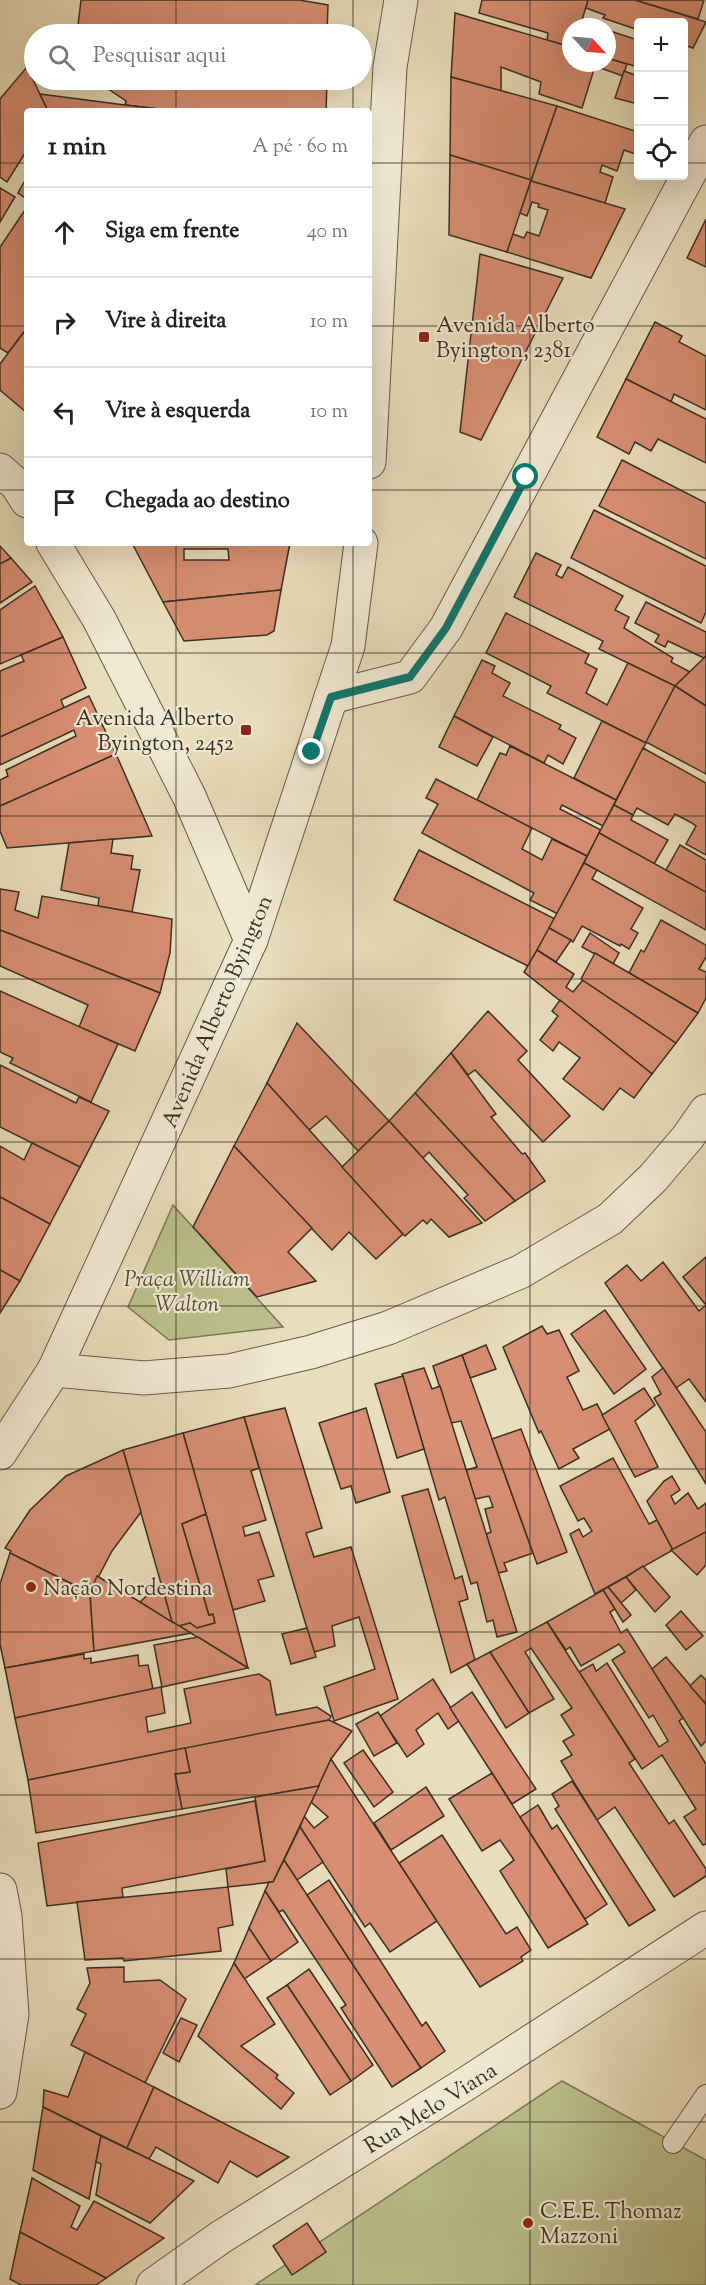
<!DOCTYPE html>
<html lang="pt">
<head>
<meta charset="utf-8">
<style>
  :root { --surface:#fff; --page:#f6f6f6; --text:#222; --muted:#767676; --line:#e0e0e0 }
  body { margin:0; font-family:"Sorts Mill Goudy",serif; background:var(--page); color:var(--text) }
  .controls { position:absolute; right:18px; top:18px; display:grid; overflow:hidden; border-radius:6px; box-shadow:0 6px 24px #0002 }
  .controls button { width:54px; height:54px; display:grid; place-items:center; padding:0; border:0; border-bottom:2px solid var(--line); background:var(--surface); color:var(--text); font:30px sans-serif }
  .compass { position:absolute; left:562px; top:18px; width:54px; height:54px; border-radius:50%; background:var(--surface); box-shadow:0 6px 24px #0002; rotate:116deg }
  .stop { position:absolute; width:18px; height:18px; margin:-14px; border:4px solid #0f766e; border-radius:50%; background:#fff }
  .stop.end { background:#0f766e; border-color:#fff; box-shadow:0 2px 6px #0008 }
  .list { margin:0; padding:0; list-style:none }
  h2 { display:flex; justify-content:space-between; align-items:center; height:78px; margin:0; padding:0 24px; font-size:26px }
  h2 small { font-size:20px; font-weight:400; color:var(--muted) }
  .list li { display:grid; grid-template-columns:39px 1fr auto; gap:18px; align-items:center; box-sizing:border-box; height:90px; padding:0 24px; border-top:2px solid var(--line) }
  .list b { display:block; font-size:22px; white-space:nowrap }
  .list em { font-size:20px; font-style:normal; color:var(--muted) }
  .icon { flex:none; width:33px; height:33px; fill:none; stroke:currentColor; stroke-width:2; stroke-linecap:round; stroke-linejoin:round }
  .map { position:relative; flex:none; width:706px; height:2285px; overflow:hidden }
  .search { position:absolute; background:var(--surface); box-shadow:0 6px 24px #0002; left:24px; top:24px; width:348px; height:66px; display:flex; align-items:center; gap:15px; box-sizing:border-box; padding:0 21px; border-radius:33px; color:var(--muted); font-size:22px }
  .panel { position:absolute; background:var(--surface); box-shadow:0 6px 24px #0002; left:24px; top:108px; width:348px; height:438px; border-radius:6px }
  .map>svg:first-child { display:block }
</style>
</head>
<body>
<div class="map">
<svg width="706" height="2285" viewBox="0 0 706 2285">
  <rect width="100%" height="100%" fill="#e9ddbb"/>
  <filter id="stains"><feTurbulence type="fractalNoise" baseFrequency=".00333" numOctaves="4"/><feColorMatrix values="0 0 0 0 .2 0 0 0 0 .09 0 0 0 0 .02 0 0 0 .5 -.17"/></filter>
  <radialGradient id="worn" r=".72"><stop offset=".6" stop-color="#630" stop-opacity="0"/><stop offset="1" stop-color="#630" stop-opacity=".3"/></radialGradient>
  <g fill="#bac08d" stroke="#7a7858" stroke-width="1.5">
    <path d="M173,1205L283,1327L169,1340L128,1307Z"/>
    <path d="M562,2081L706,2160V2285H255Z"/>
  </g>
  <g fill="#d88e72" stroke="#3a2f24" stroke-width="1.5" fill-rule="evenodd">
    <path d="M81,0H299L328,5L327,34H77Z"/>
    <path d="M482,0H588L580,27H571V47L547,40L548,33L479,13Z"/>
    <path d="M588,0H635L706,22L693,48L684,45V22H638V30L603,18L605,15L586,8Z"/>
    <path d="M635,0H704L698,19Z"/>
    <path d="M455,13L571,47V63H607V58L627,64L623,76L595,66L582,108L539,94L541,82L501,67V91L451,77Z"/>
    <path d="M607,30L638,40V67L607,58Z"/>
    <path d="M27,67L48,111H27V150L7,182L0,177V99Z"/>
    <path d="M624,71L638,76V104L615,98Z"/>
    <path d="M451,77L557,106L531,180L450,155Z"/>
    <path d="M95,80H327L326,111H176L125,105L126,101Z"/>
    <path d="M40,94L125,105L176,111H48Z"/>
    <path d="M557,106L638,132V155L624,150L617,171L602,165L600,172L613,177L605,203L531,181Z"/>
    <path d="M450,155L531,180L507,252L449,235Z"/>
    <path d="M27,177V199L18,193Z"/>
    <path d="M531,181L625,209L591,278L507,252L513,234L524,238L527,232L539,236L548,210L538,207L539,204L532,202L527,216L520,213Z"/>
    <path d="M0,188L15,197L0,222Z"/>
    <path d="M27,207V328L8,353L0,348V247Z"/>
    <path d="M706,219V267L687,258Z"/>
    <path d="M480,254L563,278L481,440L460,432Z"/>
    <path d="M655,322L682,336L679,342L706,356V410L674,394L671,402L626,379Z"/>
    <path d="M27,328V413L0,390V364Z"/>
    <path d="M626,379L706,419V463L658,439L651,451L635,442L629,454L597,437Z"/>
    <path d="M622,460L706,503V559L599,506Z"/>
    <path d="M594,510L706,566V612L701,623L571,558Z"/>
    <path d="M132,543H290L281,590L163,602ZM184,549H228L229,560H184Z"/>
    <path d="M0,546L11,558L0,564Z"/>
    <path d="M536,553L561,565L556,575L562,578L568,567L623,596L615,610L629,617L624,628L673,658L671,662L690,672L675,686L599,649L603,641L514,597Z"/>
    <path d="M11,558L32,582L0,603V564Z"/>
    <path d="M35,586L63,637L0,664V610Z"/>
    <path d="M281,590L274,631L267,635L184,641L163,602Z"/>
    <path d="M646,602L706,632V656L704,658L668,641L665,647L655,642L659,635L635,623Z"/>
    <path d="M506,613L589,654L585,663L597,669L586,693L607,705L628,663L675,686L646,743L547,693L551,686L486,653Z"/>
    <path d="M63,637L86,688L61,700L64,708L0,737V671L24,661L21,655Z"/>
    <path d="M706,656V706L675,686Z"/>
    <path d="M482,660L495,666L492,673L510,683L503,696L561,725L559,729L576,738L563,764L548,755L544,763L454,716Z"/>
    <path d="M675,686L706,706V774L646,742Z"/>
    <path d="M89,696L116,754L0,806V780L8,776L6,770L76,736L74,730L0,765V737Z"/>
    <path d="M454,716L493,737L477,766L439,747Z"/>
    <path d="M602,721L646,743L616,800L574,778Z"/>
    <path d="M510,746L616,800L603,826L562,805L560,809L601,830L587,856L477,800L500,753L506,755Z"/>
    <path d="M643,748L706,783V855L686,844L696,826L690,822L675,814L668,825L637,808L633,815L614,805Z"/>
    <path d="M116,754L152,836L7,848L0,831V806Z"/>
    <path d="M436,779L532,828L522,849L542,860L552,839L587,856L558,914L530,900L534,893L422,833L438,804L426,798Z"/>
    <path d="M614,805L633,815L631,820L668,840L654,864L599,833Z"/>
    <path d="M599,833L706,892V930L584,863Z"/>
    <path d="M113,839L111,853L133,856L131,869L140,870L132,912L98,906L99,898L61,890L69,843Z"/>
    <path d="M680,845L706,860V892L666,870Z"/>
    <path d="M419,850L555,919L528,966L394,900Z"/>
    <path d="M584,863L597,870L592,879L643,908L631,929L638,933L629,949L621,944L620,946L582,926L573,942L549,928Z"/>
    <path d="M0,889L19,892L15,910L38,918L42,896L172,919L170,953L160,993L0,930Z"/>
    <path d="M661,920L706,945V957L699,969L706,972V998L698,1013L629,973L641,950L644,952Z"/>
    <path d="M549,928L571,940L556,962L537,950Z"/>
    <path d="M0,930L160,993L135,1051L79,1027L88,1005L0,966Z"/>
    <path d="M590,933L619,953L613,964L582,947Z"/>
    <path d="M537,950L574,974L566,987L573,992L583,980L676,1043L652,1074L524,972Z"/>
    <path d="M595,953L698,1013L676,1043L581,979Z"/>
    <path d="M0,991L118,1044L91,1102L10,1063L13,1058L0,1052Z"/>
    <path d="M560,1000L652,1074L634,1098L620,1088L603,1110L563,1079L580,1058L559,1042L553,1051L540,1040L558,1016L552,1011Z"/>
    <path d="M488,1011L527,1051L518,1060L570,1116L543,1142L475,1070L468,1075L451,1053Z"/>
    <path d="M297,1023L389,1121L358,1151L326,1116L309,1130L267,1083Z"/>
    <path d="M451,1053L496,1114L491,1117L522,1154L525,1153L545,1181L515,1201L415,1093Z"/>
    <path d="M0,1065L76,1103L79,1097L109,1111L80,1167L0,1127Z"/>
    <path d="M267,1083L403,1234L376,1259L349,1232L332,1250L234,1146Z"/>
    <path d="M415,1093L515,1201L485,1221L464,1198L468,1195L429,1152L423,1158L389,1121Z"/>
    <path d="M389,1121L423,1158L482,1223L449,1237L431,1219L427,1224L423,1220L405,1236L403,1234L342,1167Z"/>
    <path d="M32,1143L80,1167L50,1224L0,1197V1146L24,1160Z"/>
    <path d="M234,1146L312,1228L288,1252L316,1281L257,1297L193,1227Z"/>
    <path d="M0,1197L50,1224L20,1281L0,1270Z"/>
    <path d="M706,1257V1305L683,1277Z"/>
    <path d="M663,1262L699,1311L706,1305V1402L689,1379L676,1388L605,1283L627,1265L641,1281Z"/>
    <path d="M0,1270L20,1281L0,1313Z"/>
    <path d="M605,1310L646,1369L614,1394L571,1334Z"/>
    <path d="M542,1326L547,1334L559,1330L579,1371L567,1377L583,1410L597,1404L610,1429L573,1449L579,1458L559,1469L541,1431L539,1433L503,1347Z"/>
    <path d="M486,1345L496,1369L470,1378L462,1355Z"/>
    <path d="M462,1355L533,1553L504,1563L507,1571L498,1573L486,1534L491,1532L485,1509L493,1507L489,1496L475,1499L466,1470L477,1467L461,1421L451,1423L433,1366Z"/>
    <path d="M424,1368L432,1389L440,1386L517,1632L497,1637L493,1620L487,1622L477,1582L471,1584L445,1497L439,1500L402,1374Z"/>
    <path d="M663,1368L706,1432V1484L654,1398L661,1394L652,1377Z"/>
    <path d="M403,1376L424,1449L397,1458L375,1384Z"/>
    <path d="M644,1388L655,1405L635,1421L658,1467L635,1477L602,1415Z"/>
    <path d="M285,1408L322,1528L306,1533L314,1557L351,1547L398,1699L334,1721L324,1687L375,1669L359,1617L332,1626L335,1646L314,1652L244,1417Z"/>
    <path d="M366,1408L390,1492L356,1503L351,1486L341,1489L319,1423Z"/>
    <path d="M244,1417L259,1468L251,1471L266,1520L243,1527L245,1536L259,1532L274,1576L258,1580L265,1601L233,1610L183,1433Z"/>
    <path d="M521,1429L567,1552L537,1564L492,1439Z"/>
    <path d="M183,1433L206,1514L182,1524L209,1615L213,1614L215,1623L197,1628L190,1623L179,1626L172,1622L123,1450Z"/>
    <path d="M123,1450L141,1512L112,1551L90,1593L10,1553L11,1551L5,1548L30,1510L66,1476Z"/>
    <path d="M613,1458L649,1524L657,1520L673,1550L595,1594L570,1534L579,1529L583,1537L592,1531L584,1518L578,1521L560,1486Z"/>
    <path d="M672,1476L680,1490L671,1496L675,1504L688,1493L698,1509L706,1503V1532L673,1550L647,1501L664,1481Z"/>
    <path d="M428,1489L455,1579L462,1576L468,1599L459,1602L475,1660L451,1673L402,1496Z"/>
    <path d="M206,1514L233,1610L248,1668L179,1626L190,1623L197,1628L215,1623L213,1614L209,1615L182,1524Z"/>
    <path d="M706,1532V1565L697,1575L671,1550Z"/>
    <path d="M10,1553L90,1593L94,1651L5,1668L0,1644V1584Z"/>
    <path d="M643,1566L670,1597L655,1612L626,1577Z"/>
    <path d="M97,1576L140,1602L191,1633L94,1651L90,1593Z"/>
    <path d="M626,1577L636,1590L621,1603L608,1587Z"/>
    <path d="M161,1583L172,1622L140,1602Z"/>
    <path d="M608,1587L631,1615L623,1622L603,1590Z"/>
    <path d="M603,1590L615,1609L610,1612L621,1633L627,1629L683,1718L679,1721L706,1764V1844L703,1845L684,1817L696,1809L662,1755L642,1769L579,1672L593,1664L596,1671L607,1663L659,1747L668,1741L653,1715L649,1718L612,1660L625,1652L619,1644L581,1666L570,1647L566,1650L547,1622Z"/>
    <path d="M681,1611L703,1636L686,1650L666,1625Z"/>
    <path d="M547,1622L635,1759L629,1763L669,1824L674,1820L706,1869V1876L674,1897L615,1807L597,1820L561,1761L572,1755L563,1741L574,1735L561,1715L572,1708L531,1648L525,1652L554,1699L529,1713L490,1652Z"/>
    <path d="M307,1628L316,1657L291,1664L282,1634Z"/>
    <path d="M198,1637L248,1668L162,1687L154,1645Z"/>
    <path d="M490,1652L529,1713L506,1728L467,1664Z"/>
    <path d="M84,1654V1659L91,1658V1663L138,1655L139,1666L148,1665L153,1689L15,1718L5,1668Z"/>
    <path d="M666,1657L706,1704V1741L701,1746L652,1669Z"/>
    <path d="M259,1674L270,1681L276,1715L317,1707L331,1716L329,1720L28,1780L15,1718L161,1687L165,1713L146,1717L148,1732L191,1723L184,1689Z"/>
    <path d="M701,1675L706,1680V1704L690,1686Z"/>
    <path d="M433,1679L459,1721L448,1729L438,1713L416,1730L424,1744L407,1757L380,1716Z"/>
    <path d="M472,1692L536,1789L512,1804L450,1708Z"/>
    <path d="M378,1712L397,1743L374,1756L356,1724Z"/>
    <path d="M329,1720L352,1731L331,1759L319,1786L182,1809L175,1774L190,1772L185,1748Z"/>
    <path d="M185,1748L190,1772L175,1774L182,1809L36,1833L28,1780Z"/>
    <path d="M363,1750L393,1792L374,1807L344,1763Z"/>
    <path d="M331,1759L437,1921L390,1952L370,1923L365,1927L300,1827L304,1816L314,1828L328,1817L311,1802Z"/>
    <path d="M492,1773L588,1924L548,1948L500,1871L514,1860L500,1840L482,1851L449,1799Z"/>
    <path d="M572,1781L655,1910L629,1926L555,1809L559,1806L552,1794Z"/>
    <path d="M319,1786L273,1882L228,1887L226,1869L265,1861L255,1797Z"/>
    <path d="M426,1787L444,1816L391,1850L374,1823Z"/>
    <path d="M255,1801L265,1861L122,1888L123,1897L47,1906L38,1843Z"/>
    <path d="M538,1805L552,1829L557,1825L607,1904L585,1919L520,1817Z"/>
    <path d="M300,1827L323,1862L297,1880L284,1860Z"/>
    <path d="M442,1835L506,1934L517,1927L531,1950L521,1957L523,1961L480,1987L399,1863Z"/>
    <path d="M284,1860L421,2068L392,2087L341,2008L346,2005L283,1910L279,1912L265,1891L269,1882H273Z"/>
    <path d="M329,1880L422,2026L426,2022L445,2051L421,2068L307,1895Z"/>
    <path d="M228,1887L233,1925L218,1928L221,1951L124,1961L123,1958L85,1960L77,1902Z"/>
    <path d="M265,1891L298,1942L271,1961L249,1928Z"/>
    <path d="M249,1928L271,1961L244,1979L234,1963Z"/>
    <path d="M234,1963L275,2024L241,2046L278,2075L276,2078L294,2093L281,2109L198,2036Z"/>
    <path d="M124,1967V1982L160,1980L186,1999L145,2083L71,2045L86,2014L77,2009L90,1983L87,1968Z"/>
    <path d="M309,1969L373,2065L351,2081L287,1985Z"/>
    <path d="M287,1985L351,2081L330,2095L267,1998Z"/>
    <path d="M181,2018L197,2025L179,2062L163,2053Z"/>
    <path d="M85,2052L154,2087L127,2148L43,2107L44,2090L68,2097Z"/>
    <path d="M154,2087L169,2095L289,2157L257,2177L230,2161L218,2183L156,2147L149,2159L127,2148Z"/>
    <path d="M43,2107L101,2136L89,2199L33,2170Z"/>
    <path d="M101,2136L149,2159L194,2181L150,2223L96,2195L101,2164L96,2162Z"/>
    <path d="M32,2178L80,2206L71,2227L77,2230L94,2201L164,2238L106,2278L20,2232Z"/>
    <path d="M307,2223L326,2252L292,2275L273,2246Z"/>
    <path d="M20,2232L106,2278L96,2285H21L10,2279Z"/>
  </g>
  <g fill="none" stroke-linecap="round" stroke-linejoin="round">
    <defs>
      <path id="service" d="M673,2143L706,2095"/>
      <g id="minor">
        <path d="M0,470L17,485L27,501"/>
        <path d="M53,543L99,619L189,796L251,940"/>
        <path d="M331,697L410,677L446,628L706,142"/>
        <path d="M54,1370L144,1378L229,1371L311,1352L388,1328L520,1272L610,1219L653,1178L688,1137L706,1111"/>
        <path d="M0,1890L5,1916L12,2014L0,2092"/>
        <path d="M153,2285L221,2237L464,2085L706,1928"/>
      </g>
      <g id="tertiary">
        <path d="M369,462L390,67L401,0"/>
        <path d="M0,1453L54,1370L251,940L348,646L361,543"/>
      </g>
    </defs>
    <use href="#service" stroke="#665a4a" stroke-width="22"/>
    <use href="#minor" stroke="#665a4a" stroke-width="35"/>
    <use href="#tertiary" stroke="#665a4a" stroke-width="35"/>
    <use href="#service" stroke="#f1e9d3" stroke-width="20"/>
    <use href="#minor" stroke="#f1e9d3" stroke-width="33"/>
    <use href="#tertiary" stroke="#f1e9d3" stroke-width="33"/>
  </g>
  <g fill="none" stroke-linecap="round" stroke-linejoin="round">
    <path stroke="#0f766e" stroke-width="8" d="M312,752L331,697L410,677L446,628L526,477"/>
  </g>
  <path fill="none" stroke="#3a2f24" stroke-width="1.5" stroke-opacity="0.55" d="M176,0V34M353,0V34M530,0V2285M176,80V111M353,80V111M0,163H27M369,163H638M684,163H706M0,326H27M369,326H706M0,490H27M369,490H706M176,543V2285M353,543V2285M0,653H706M0,816H706M0,979H706M0,1142H706M0,1306H706M0,1469H706M0,1632H706M0,1795H706M0,1959H706M0,2122H706"/>
  <g fill="#8f2418" stroke="#f1e9d3" stroke-width="2">
    <rect x="418" y="331" width="12" height="12" rx="3"/>
    <rect x="240" y="724" width="12" height="12" rx="3"/>
    <circle cx="31" cy="1587" r="6"/>
    <circle cx="528" cy="2223" r="6"/>
  </g>
  <g text-anchor="middle" stroke-width="4.5" stroke-linejoin="round" paint-order="stroke">
    <g font-size="22" fill="#3a2f24" stroke="#f1e9d3" text-anchor="start">
      <text x="436" y="332">Avenida Alberto<tspan x="436" dy="25">Byington, 2381</tspan></text>
      <text x="234" y="725" text-anchor="end">Avenida Alberto<tspan x="234" dy="25">Byington, 2452</tspan></text>
      <text x="43" y="1595">Nação Nordestina</text>
      <text x="540" y="2218">C.E.E. Thomaz<tspan x="540" dy="25">Mazzoni</tspan></text>
    </g>
    <g font-size="22" fill="#3a2f24" stroke="#f1e9d3">
      <text transform="translate(216 1011) rotate(-67)" y="8">Avenida Alberto Byington</text>
      <text transform="translate(430 2107) rotate(-32)" y="8">Rua Melo Viana</text>
    </g>
    <g font-size="22" font-style="italic" fill="#544c39" stroke="#f1e9d3">
      <text x="187" y="1286">Praça William<tspan x="187" dy="25">Walton</tspan></text>
    </g>
  </g>
  <rect width="100%" height="100%" filter="url(#stains)"/>
  <rect width="100%" height="100%" fill="url(#worn)"/>
</svg>
<div class="controls">
<button>+</button>
<button>−</button>
<button><svg class="icon" aria-label="locate" viewBox="0 0 24 24"><circle cx="12" cy="12" r="6"/><path d="M12 2v4M12 18v4M2 12h4M18 12h4"/></svg></button>
</div>
<svg class="compass" viewBox="-18 -18 36 36"><path d="M0-13l5 13h-10z" fill="#e53935"/><path d="M0 13l5-13h-10z" fill="#767676"/></svg>
<div class="stop" style="left:526px;top:477px"></div>
<div class="stop end" style="left:312px;top:752px"></div>
<div class="search"><svg class="icon" aria-label="search" viewBox="0 0 24 24"><circle cx="10" cy="10" r="6"/><path d="M15 15l6 6"/></svg>Pesquisar aqui</div>
<section class="panel">
<h2>1 min<small>A pé · 60 m</small></h2>
<ul class="list">
<li><svg class="icon" aria-label="ahead" viewBox="0 0 24 24"><path d="M12 20V5M6 11l6-6 6 6"/></svg><div><b>Siga em frente</b></div><em>40 m</em></li>
<li><svg class="icon" aria-label="right" viewBox="0 0 24 24"><path d="M7 20v-9h11M14 6l5 5-5 5"/></svg><div><b>Vire à direita</b></div><em>10 m</em></li>
<li><svg class="icon" aria-label="left" viewBox="0 0 24 24"><path d="M17 20v-9H6M10 6l-5 5 5 5"/></svg><div><b>Vire à esquerda</b></div><em>10 m</em></li>
<li><svg class="icon" aria-label="arrive" viewBox="0 0 24 24"><path d="M6 21V4h12l-3 4 3 4H6"/></svg><div><b>Chegada ao destino</b></div></li>
</ul>
</section>
</div>
</body>
</html>
